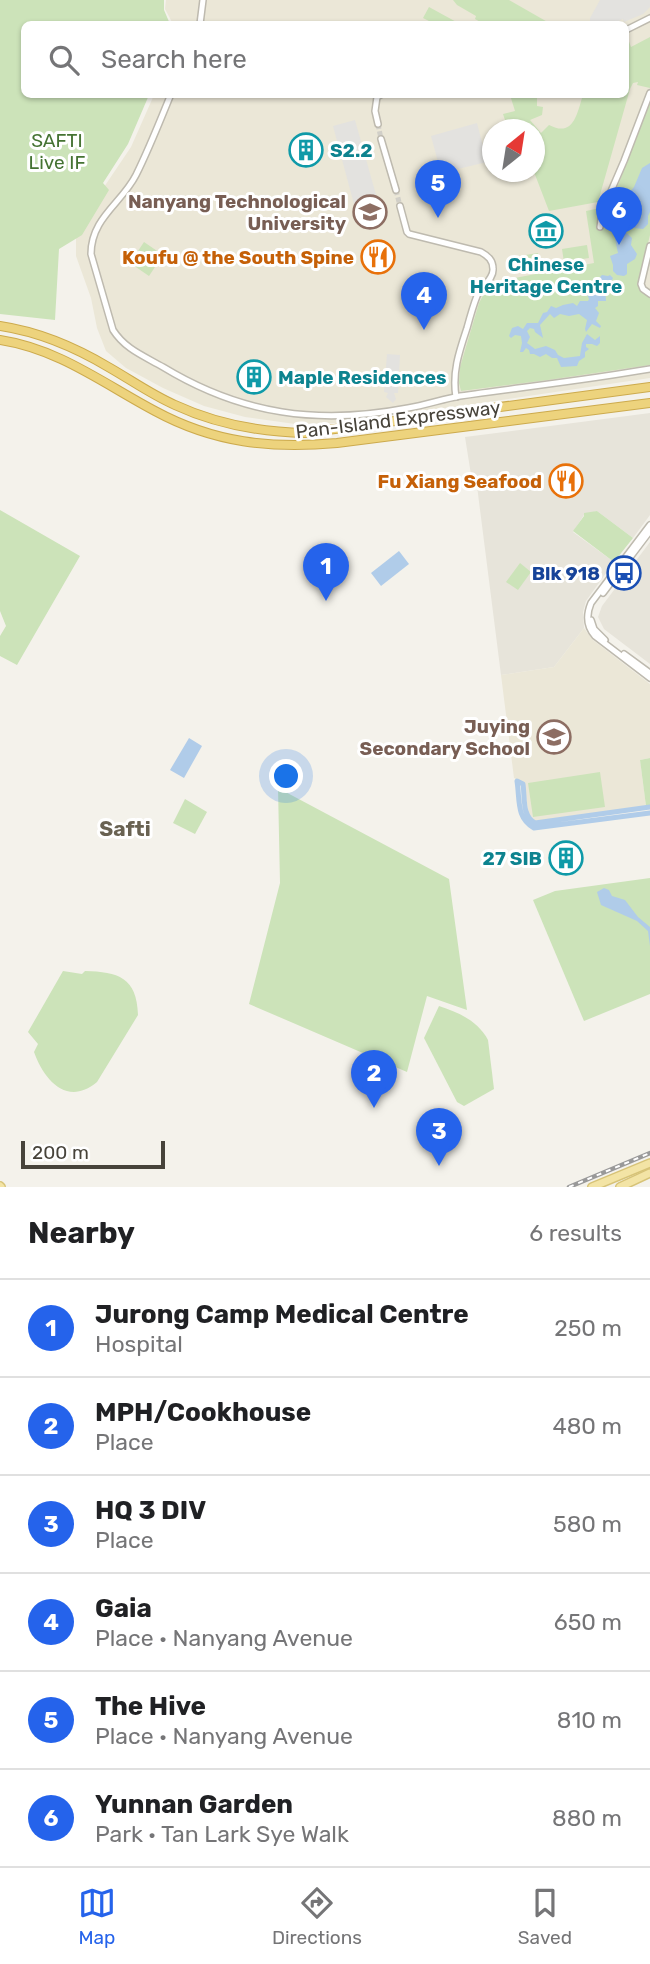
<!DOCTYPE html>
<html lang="en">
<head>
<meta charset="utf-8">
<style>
  :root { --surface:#fff; --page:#f6f6f6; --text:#202124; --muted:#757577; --line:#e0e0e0; --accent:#2563eb }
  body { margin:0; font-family:Rubik,sans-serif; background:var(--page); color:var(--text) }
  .compass { position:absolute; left:482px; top:119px; width:63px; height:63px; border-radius:50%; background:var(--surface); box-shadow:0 2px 5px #0004; rotate:30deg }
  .scale { position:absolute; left:21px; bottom:18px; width:144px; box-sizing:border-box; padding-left:7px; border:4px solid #47433a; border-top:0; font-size:19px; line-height:24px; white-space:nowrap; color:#47433a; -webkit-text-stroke:5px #fff; paint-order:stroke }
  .you { position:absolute; left:287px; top:777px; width:24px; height:24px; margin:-18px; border:5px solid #fff; border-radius:50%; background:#1a73e8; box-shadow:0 0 0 10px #1a73e833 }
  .badge { display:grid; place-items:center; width:46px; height:46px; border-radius:50%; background:var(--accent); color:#fff; font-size:23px; font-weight:700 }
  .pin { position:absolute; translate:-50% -58px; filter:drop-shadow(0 2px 4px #0008) }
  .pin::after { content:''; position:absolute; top:37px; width:24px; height:21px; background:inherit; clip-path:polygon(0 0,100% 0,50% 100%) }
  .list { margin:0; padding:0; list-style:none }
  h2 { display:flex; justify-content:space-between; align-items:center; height:91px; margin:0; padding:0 28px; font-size:30px }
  h2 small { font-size:23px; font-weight:400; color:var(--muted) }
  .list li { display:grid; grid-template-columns:46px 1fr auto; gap:21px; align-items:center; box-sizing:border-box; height:98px; padding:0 28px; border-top:2px solid var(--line) }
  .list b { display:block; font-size:26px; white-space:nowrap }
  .list p { margin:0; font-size:23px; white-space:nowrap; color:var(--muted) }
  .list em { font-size:23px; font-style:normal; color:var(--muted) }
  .icon { flex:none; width:38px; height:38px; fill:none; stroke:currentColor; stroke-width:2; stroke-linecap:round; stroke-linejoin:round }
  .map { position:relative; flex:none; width:650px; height:1187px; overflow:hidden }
  .search { position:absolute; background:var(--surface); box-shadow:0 2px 5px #0004; left:21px; right:21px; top:21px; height:77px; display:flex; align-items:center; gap:18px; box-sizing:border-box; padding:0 24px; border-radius:10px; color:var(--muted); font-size:26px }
  .sheet { height:679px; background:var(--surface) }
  nav { display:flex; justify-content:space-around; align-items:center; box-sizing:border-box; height:98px; border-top:2px solid var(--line); background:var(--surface); font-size:19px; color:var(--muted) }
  nav a { display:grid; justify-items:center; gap:4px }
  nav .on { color:var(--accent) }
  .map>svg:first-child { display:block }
</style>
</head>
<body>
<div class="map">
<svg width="650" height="1187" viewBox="0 0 650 1187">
  <rect width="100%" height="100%" fill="#f4f2eb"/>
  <g fill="#e7e4da">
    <path d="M650,413V515L633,538L597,511L584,515L573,532L614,562L586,601L583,612L584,628L554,667L501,675L477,486L472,481L465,437Z"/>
    <path d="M650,542V664L604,629L598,617L602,606Z"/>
  </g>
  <g fill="#ebe7d7" fill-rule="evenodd">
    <path d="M166,0H650V378L347,423L295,424L245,417L204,406L163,388L126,368L106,351L97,328L91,298L76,256V236L104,187L131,147L154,95L626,94V24H173L165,9ZM492,130H534V172H492Z"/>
    <path d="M584,628L593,640L650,684V758L640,760L646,806L535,821L529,814L523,782L514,778L501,675L554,667Z"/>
  </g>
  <g fill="#cce3b9">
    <path d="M0,0H164V10L170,24H24V94L149,95L128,144L103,183L109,190L82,235L59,249L55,320L0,314Z"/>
    <path d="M453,0H509L551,24H484L475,19L476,16L457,5Z"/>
    <path d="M429,7L460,24H435L423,18Z"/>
    <path d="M627,36L631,47L650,37V88L637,85L638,82L633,83L630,89L598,202L549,211L534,172V130L508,129L503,114L515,111L510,95H537V106L543,107L542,115L530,120L541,133L549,125C574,138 577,113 583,95L626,94V37Z"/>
    <path d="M650,98V235L638,284L641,290L650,297V365L548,380L461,391L459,383L460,367L479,303L487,288L495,282L504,280L594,263L586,211L600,208L606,211L619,183Z"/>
    <path d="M144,242L163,255L149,276L130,263Z"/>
    <path d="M587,245L589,258L564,262L562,249Z"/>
    <path d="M538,253L540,266L516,270L513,257Z"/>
    <path d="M0,510L80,556L17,665L0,656V636L6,626L0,611Z"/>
    <path d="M597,511L633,538L614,562L573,531L584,516V513Z"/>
    <path d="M520,563L531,572L518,590L506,582Z"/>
    <path d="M650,758V805L646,806L640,760Z"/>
    <path d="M600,772L605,807L533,817L528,783Z"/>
    <path d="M278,788L449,879L467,1010L427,996L407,1072L249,1004L280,883Z"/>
    <path d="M185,799L207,812L195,834L173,823Z"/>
    <path d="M650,878V994L584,1021L533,900L555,891Z"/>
    <path d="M63,971L82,974L85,971C118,972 137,977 138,1015L97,1082C67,1107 44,1080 34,1052L38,1044L28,1032Z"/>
    <path d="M439,1006C458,1012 478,1021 488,1040L494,1089L464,1106L457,1102L424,1038Z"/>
  </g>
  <g fill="#e3e2df">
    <path d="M600,0H650V7L643,14L624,22L623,19L612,24H590V18Z"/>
    <path d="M355,120L378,202L355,208L333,126Z"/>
    <path d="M477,123L487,162L441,173L431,136Z"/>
    <path d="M387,354L400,355L398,393H394L396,399L393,403L386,397L388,393L384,392Z"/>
  </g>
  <g fill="#b0cce9">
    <path d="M650,163V212L648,216V224L643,229L634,228L630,229L618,218L615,210L634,187L642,168Z"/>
    <path d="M620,227L632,238L631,245L637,254L635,259L627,264V274L624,276L617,275L613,271V265L610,256L618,253L615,239L619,236Z"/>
    <path d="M602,275L608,276L610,275L613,278L609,286L605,288L606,301H598V306L595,308L599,313L596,321L601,326L600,328L592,324L586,332L585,329L587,320L579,314L569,316L560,314L554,318L550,314L540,325L543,338L535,332L534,329L530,328L527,331L530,337L527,343L535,349L546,346L555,350L558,355L564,358L580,356L582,343L587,334L595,340L600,336V343L597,346L592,344H586V347L589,349L585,352V357L579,361L577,366L561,367L557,358H552L546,354L540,357L534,354H530L529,350L526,348L523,352H520L522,343L521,336L515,335L511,338L509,336L512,328L518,326L523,329L527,323H538L543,313L547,312L551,306L556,308L563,305L573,303L577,306L580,301H588L589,299L587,294L594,285L598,283L599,278Z"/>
    <path d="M399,551L409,564L381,586L371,573Z"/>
    <path d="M189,738L202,746L184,778L170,770Z"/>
    <path d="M604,888L609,890L612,896L625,900L638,917L650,927V946L648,931L637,921L601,905L597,892Z"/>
  </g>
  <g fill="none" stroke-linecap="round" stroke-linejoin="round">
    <path stroke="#b0cce9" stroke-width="5" d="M650,807L535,823C522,816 525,798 523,784L517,781C520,800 516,818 534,828L650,813"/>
    <g stroke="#d1cfc8" stroke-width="5" stroke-dasharray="5 2.5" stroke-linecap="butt">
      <path d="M378,124L381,139"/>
      <path d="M396,190L400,206"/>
    </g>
    <defs>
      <g id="minor">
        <path d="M200,24L203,0"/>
        <path d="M626,30L650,18"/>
        <path d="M171,94C160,121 149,149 136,175C122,203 91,218 91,254L113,330C125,349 144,356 163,367C242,415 319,425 408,408C426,405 443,399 460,396C523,387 587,380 650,369"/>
        <path d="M378,124L375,111L377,97L382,94"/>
        <path d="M381,139L396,190"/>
        <path d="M400,206L407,232L409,234L481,252C488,256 493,260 493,269C494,279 481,287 477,296C473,306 470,317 467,328C459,352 452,372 456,397"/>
        <path d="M600,227L602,212L624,161L650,93"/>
        <path d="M650,246L641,284L643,289L650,294"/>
        <path d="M650,525L591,603C586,615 586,626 595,636L650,678"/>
        <path d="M603,593L650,531"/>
        <path d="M591,620L594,629L605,640"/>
        <path d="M624,654L650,673"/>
      </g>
      <g id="major">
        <path d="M0,1186L1,1187"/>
        <path d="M592,1187L650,1163"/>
        <path d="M620,1187L650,1173"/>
      </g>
      <g id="highway">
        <path d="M0,326C40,332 75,347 110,368C131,380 152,395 175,405C216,424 259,432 305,433L650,387"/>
        <path d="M0,340C59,349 104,384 155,411C214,443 271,449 337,443L650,403"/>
      </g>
    </defs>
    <use href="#minor" stroke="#bebaaf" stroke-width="8"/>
    <use href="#major" stroke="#d7c377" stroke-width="10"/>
    <use href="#highway" stroke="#ccaa4d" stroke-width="10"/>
    <use href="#minor" stroke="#fff" stroke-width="5"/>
    <use href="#major" stroke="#f3e4a5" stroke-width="7"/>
    <use href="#highway" stroke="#edd37d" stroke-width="8"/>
    <defs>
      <path id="rail" d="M569,1187L650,1153"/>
    </defs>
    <use href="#rail" stroke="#999" stroke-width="4.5"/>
    <use href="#rail" stroke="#fff" stroke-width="2" stroke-dasharray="5" stroke-linecap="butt"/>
  </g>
  <defs>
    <symbol id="building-ring" viewBox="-11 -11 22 22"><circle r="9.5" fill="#fff" stroke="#0f9aa8" stroke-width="1.5"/><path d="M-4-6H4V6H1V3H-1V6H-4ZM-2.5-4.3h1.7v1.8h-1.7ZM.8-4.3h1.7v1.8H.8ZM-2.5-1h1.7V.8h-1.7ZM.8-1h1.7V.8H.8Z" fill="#0f9aa8"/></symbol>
    <symbol id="university-ring" viewBox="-11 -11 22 22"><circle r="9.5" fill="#fff" stroke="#8d6e63" stroke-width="1.5"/><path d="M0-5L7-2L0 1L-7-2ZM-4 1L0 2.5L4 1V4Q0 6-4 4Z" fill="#8d6e63"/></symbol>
    <symbol id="museum-ring" viewBox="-11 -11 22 22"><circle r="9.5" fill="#fff" stroke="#0f9aa8" stroke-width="1.5"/><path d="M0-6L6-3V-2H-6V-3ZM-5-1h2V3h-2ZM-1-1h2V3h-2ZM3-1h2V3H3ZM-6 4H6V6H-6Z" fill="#0f9aa8"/></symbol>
    <symbol id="restaurant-ring" viewBox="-11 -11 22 22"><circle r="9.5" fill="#fff" stroke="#e8710a" stroke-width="1.5"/><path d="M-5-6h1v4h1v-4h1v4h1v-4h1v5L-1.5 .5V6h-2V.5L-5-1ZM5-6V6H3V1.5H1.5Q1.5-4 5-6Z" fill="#e8710a"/></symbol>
    <symbol id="bus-ring" viewBox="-11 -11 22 22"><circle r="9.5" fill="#fff" stroke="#1a4fb4" stroke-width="1.5"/><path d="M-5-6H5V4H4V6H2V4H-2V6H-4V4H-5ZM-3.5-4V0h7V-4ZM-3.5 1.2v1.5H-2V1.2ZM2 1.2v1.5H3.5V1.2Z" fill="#1a4fb4"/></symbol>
    <symbol id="school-ring" viewBox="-11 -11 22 22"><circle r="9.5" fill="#fff" stroke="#8d6e63" stroke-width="1.5"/><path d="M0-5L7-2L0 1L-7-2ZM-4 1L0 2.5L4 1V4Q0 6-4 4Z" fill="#8d6e63"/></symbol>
  </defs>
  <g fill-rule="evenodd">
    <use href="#building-ring" x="287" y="131" width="38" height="38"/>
    <use href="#university-ring" x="351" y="193" width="38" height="38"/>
    <use href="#museum-ring" x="527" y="212" width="38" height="38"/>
    <use href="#restaurant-ring" x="359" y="238" width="38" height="38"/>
    <use href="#building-ring" x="235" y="358" width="38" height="38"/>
    <use href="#restaurant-ring" x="547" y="462" width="38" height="38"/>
    <use href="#bus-ring" x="605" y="554" width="38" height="38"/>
    <use href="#school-ring" x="535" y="718" width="38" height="38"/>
    <use href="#building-ring" x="547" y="839" width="38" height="38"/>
  </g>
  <g text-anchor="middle" stroke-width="6" stroke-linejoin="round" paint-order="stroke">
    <g font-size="19" fill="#457333" stroke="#fff">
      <text x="57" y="147">SAFTI<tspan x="57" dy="22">Live IF</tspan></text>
    </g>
    <g font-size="19" font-weight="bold" fill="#0d838f" stroke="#fff" text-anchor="start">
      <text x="330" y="157">S2.2</text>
      <text x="546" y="271" text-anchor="middle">Chinese<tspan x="546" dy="22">Heritage Centre</tspan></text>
      <text x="278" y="384">Maple Residences</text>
      <text x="542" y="865" text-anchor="end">27 SIB</text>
    </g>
    <g font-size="19" font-weight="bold" fill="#785e54" stroke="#fff" text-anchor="end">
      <text x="346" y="208">Nanyang Technological<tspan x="346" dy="22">University</tspan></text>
      <text x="530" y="733">Juying<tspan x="530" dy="22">Secondary School</tspan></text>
    </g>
    <g font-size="19" font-weight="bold" fill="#c56008" stroke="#fff" text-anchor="end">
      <text x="354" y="264">Koufu @ the South Spine</text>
      <text x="542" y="488">Fu Xiang Seafood</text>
    </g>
    <g font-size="19" fill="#47433a" stroke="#fff">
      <text transform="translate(398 419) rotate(-7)" y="7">Pan-Island Expressway</text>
    </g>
    <g font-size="19" font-weight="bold" fill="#164399" stroke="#fff" text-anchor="end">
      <text x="600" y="580">Blk 918</text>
    </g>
    <g font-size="21" font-weight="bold" fill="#696252" stroke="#fff">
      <text x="125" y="836">Safti</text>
    </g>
  </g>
</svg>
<svg class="compass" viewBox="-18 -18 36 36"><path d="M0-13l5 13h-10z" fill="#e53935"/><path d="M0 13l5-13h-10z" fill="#757577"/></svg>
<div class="scale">200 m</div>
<div class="you"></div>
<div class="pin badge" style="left:326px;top:601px">1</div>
<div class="pin badge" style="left:374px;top:1108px">2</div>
<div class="pin badge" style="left:439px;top:1166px">3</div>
<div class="pin badge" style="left:424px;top:330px">4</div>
<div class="pin badge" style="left:438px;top:218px">5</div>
<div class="pin badge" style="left:619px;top:245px">6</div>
<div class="search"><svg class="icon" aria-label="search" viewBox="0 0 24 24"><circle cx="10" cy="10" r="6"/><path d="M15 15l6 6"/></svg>Search here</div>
</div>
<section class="sheet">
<h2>Nearby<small>6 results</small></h2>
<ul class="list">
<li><span class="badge">1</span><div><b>Jurong Camp Medical Centre</b><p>Hospital</p></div><em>250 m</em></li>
<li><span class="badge">2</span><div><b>MPH/Cookhouse</b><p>Place</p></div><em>480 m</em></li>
<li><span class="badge">3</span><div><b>HQ 3 DIV</b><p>Place</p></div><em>580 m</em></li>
<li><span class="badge">4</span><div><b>Gaia</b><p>Place · Nanyang Avenue</p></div><em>650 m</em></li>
<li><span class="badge">5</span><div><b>The Hive</b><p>Place · Nanyang Avenue</p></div><em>810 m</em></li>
<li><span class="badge">6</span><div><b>Yunnan Garden</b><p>Park · Tan Lark Sye Walk</p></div><em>880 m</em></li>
</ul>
</section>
<nav>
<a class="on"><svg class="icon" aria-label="map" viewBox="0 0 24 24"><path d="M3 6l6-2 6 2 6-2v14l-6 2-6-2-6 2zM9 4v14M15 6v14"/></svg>Map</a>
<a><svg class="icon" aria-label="directions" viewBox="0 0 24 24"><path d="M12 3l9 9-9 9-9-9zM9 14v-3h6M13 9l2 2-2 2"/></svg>Directions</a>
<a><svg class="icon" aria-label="saved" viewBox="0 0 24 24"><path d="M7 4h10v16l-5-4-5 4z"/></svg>Saved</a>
</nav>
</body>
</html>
